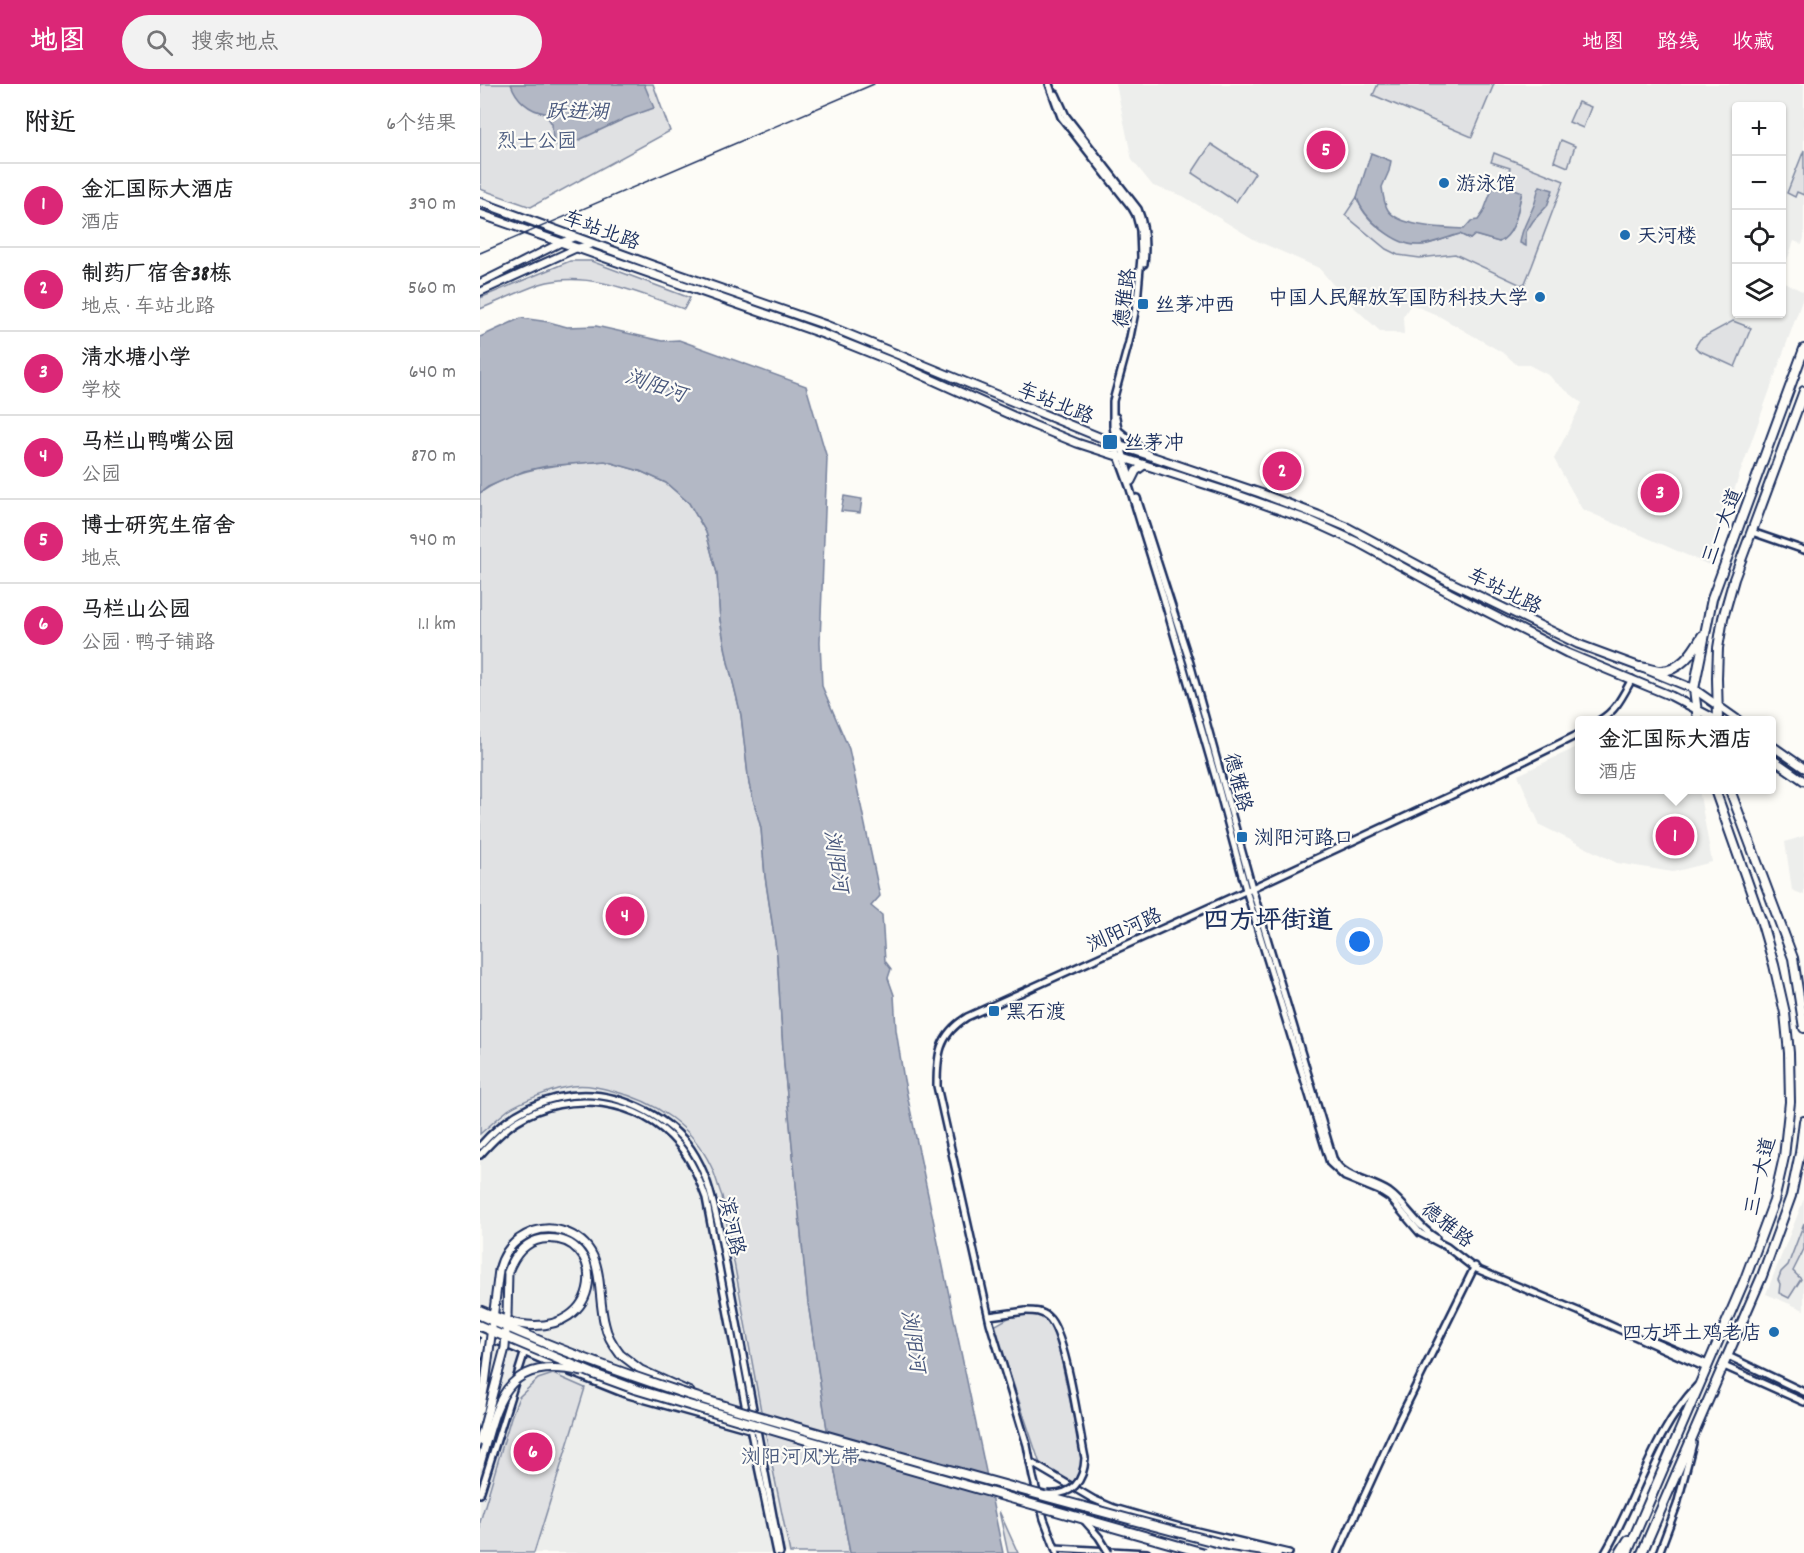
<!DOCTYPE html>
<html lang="zh">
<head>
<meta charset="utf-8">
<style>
  :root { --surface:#fff; --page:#f2f2f2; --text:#202124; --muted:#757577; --line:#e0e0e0; --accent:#db2777 }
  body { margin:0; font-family:Dekko,"LXGW WenKai TC",sans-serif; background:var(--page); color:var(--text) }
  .controls { position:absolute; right:18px; top:18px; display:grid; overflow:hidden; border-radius:6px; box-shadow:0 2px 4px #0004 }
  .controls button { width:54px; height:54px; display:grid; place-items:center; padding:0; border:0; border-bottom:2px solid var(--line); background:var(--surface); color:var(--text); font:30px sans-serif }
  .you { position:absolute; left:880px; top:858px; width:21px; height:21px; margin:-15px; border:4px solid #fff; border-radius:50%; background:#1a73e8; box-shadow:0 0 0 9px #1a73e833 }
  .badge { display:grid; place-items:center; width:39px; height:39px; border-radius:50%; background:var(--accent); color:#fff; font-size:20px; font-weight:700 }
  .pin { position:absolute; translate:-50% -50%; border:3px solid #fff; box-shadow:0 2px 6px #0006 }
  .popup { position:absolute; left:1095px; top:632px; width:201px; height:78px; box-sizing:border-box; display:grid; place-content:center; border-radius:6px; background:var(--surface); filter:drop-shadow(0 2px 4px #0005); font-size:20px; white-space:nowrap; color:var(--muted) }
  .popup b { font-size:22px; color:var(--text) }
  .popup::after { content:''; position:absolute; left:50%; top:100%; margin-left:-12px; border:12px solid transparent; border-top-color:var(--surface) }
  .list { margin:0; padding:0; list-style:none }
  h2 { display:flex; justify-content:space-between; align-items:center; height:78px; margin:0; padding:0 24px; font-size:26px }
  h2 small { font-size:20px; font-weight:400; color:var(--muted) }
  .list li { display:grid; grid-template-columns:39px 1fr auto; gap:18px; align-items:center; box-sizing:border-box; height:84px; padding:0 24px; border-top:2px solid var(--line) }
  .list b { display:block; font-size:22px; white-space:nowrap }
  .list p { margin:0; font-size:20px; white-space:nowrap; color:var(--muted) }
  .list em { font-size:20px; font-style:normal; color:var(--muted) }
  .icon { flex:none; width:33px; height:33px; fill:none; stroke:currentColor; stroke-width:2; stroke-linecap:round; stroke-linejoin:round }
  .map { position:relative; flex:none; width:1324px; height:1469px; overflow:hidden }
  header { display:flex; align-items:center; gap:36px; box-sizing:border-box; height:84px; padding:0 30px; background:var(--accent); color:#fff }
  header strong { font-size:28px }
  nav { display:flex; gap:33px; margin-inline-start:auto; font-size:21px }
  .search { width:420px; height:54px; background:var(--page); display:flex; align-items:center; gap:15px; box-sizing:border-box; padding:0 21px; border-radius:33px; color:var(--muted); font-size:22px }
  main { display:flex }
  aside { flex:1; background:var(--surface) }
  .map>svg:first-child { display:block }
</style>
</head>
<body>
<header>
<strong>地图</strong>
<div class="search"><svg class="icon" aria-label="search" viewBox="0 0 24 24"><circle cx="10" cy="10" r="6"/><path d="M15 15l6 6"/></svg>搜索地点</div>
<nav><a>地图</a><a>路线</a><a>收藏</a></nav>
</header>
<main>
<aside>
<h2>附近<small>6个结果</small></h2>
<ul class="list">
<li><span class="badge">1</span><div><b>金汇国际大酒店</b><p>酒店</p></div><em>390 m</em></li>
<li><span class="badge">2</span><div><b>制药厂宿舍38栋</b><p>地点 · 车站北路</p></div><em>560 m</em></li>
<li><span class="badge">3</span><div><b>清水塘小学</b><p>学校</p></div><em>640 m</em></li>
<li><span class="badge">4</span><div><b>马栏山鸭嘴公园</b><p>公园</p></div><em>870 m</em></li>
<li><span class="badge">5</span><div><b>博士研究生宿舍</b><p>地点</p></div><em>940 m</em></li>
<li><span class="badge">6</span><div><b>马栏山公园</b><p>公园 · 鸭子铺路</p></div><em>1.1 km</em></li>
</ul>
</aside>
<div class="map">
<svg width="1324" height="1469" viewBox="0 0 1324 1469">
  <rect width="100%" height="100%" fill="#fdfcf7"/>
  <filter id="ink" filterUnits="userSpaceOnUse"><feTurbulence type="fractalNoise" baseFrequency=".0167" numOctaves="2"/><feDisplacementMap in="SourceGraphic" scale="12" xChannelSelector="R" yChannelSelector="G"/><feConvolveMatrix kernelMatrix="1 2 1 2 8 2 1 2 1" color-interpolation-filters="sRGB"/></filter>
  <g filter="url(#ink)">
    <g fill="#edeeec">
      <path d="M636,0H1324V154L1322,160L1314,157L1302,190V22H1256V230H1302V197L1324,208V211L1259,392L1229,481L1102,425L1074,375L1102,319L1074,297L1070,292L1049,281H1037L1025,270L957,231L931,220L923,233L924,250L901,248L866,216L839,184L775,156L703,112L673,102L652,76Z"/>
      <path d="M0,409L304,981L317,1105L370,1469H0Z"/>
      <path d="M1099,662V706H1219L1232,778L1193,788L1137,779L1060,741L1038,691Z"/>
      <path d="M1324,752V811L1312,806L1305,758Z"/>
      <path d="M1324,1115V1226L1286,1210Z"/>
    </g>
    <g fill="#e0e1e3" stroke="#7e88a0" stroke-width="1.5">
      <path d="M0,0H173L190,47L51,123L0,105Z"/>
      <path d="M898,0H1014L992,53L893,11Z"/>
      <path d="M1098,18L1111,23L1103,44L1089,38Z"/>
      <path d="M1081,56L1095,62L1088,83L1074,77Z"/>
      <path d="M731,60L775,89L756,118L712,89Z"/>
      <path d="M1324,66V111L1317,108L1315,113L1307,109Z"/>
      <path d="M1014,69L1084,97L1052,182L1045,199L1041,201L975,170L940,174L918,171L906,165L865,131L877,113C883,137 916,160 940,161C948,162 970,152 980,150L990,155L994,151L1019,158C1037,149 1037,125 1042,108L1024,101L1030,84L1011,78Z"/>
      <path d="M90,177H111L210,214L204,225C161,210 107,185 60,200C40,207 20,217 0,225V214Z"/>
      <path d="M1253,237L1271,244L1255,283L1218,266L1215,263L1220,255Z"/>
      <path d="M125,377L160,387L186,399L209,419L226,448L237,489L240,536L248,578L261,631L269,700L281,744L285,793L297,871L304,981L328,1219L347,1345L370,1469H310L281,1327L242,1112C238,1103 236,1092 231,1082C212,1042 175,1017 133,1007C120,1003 106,1000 92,1002C76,1004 41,1017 28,1026C18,1034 9,1042 0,1050V409C39,381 80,381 125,377Z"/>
      <path d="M1324,1139V1165L1313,1187L1321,1195L1309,1214L1299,1209L1300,1200L1298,1196L1301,1188L1308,1181Z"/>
      <path d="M553,1229C569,1236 571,1240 577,1256L602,1373V1382L598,1396L593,1399L560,1380L514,1242L530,1233Z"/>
      <path d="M73,1290L105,1304L54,1469H0V1438L31,1333L39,1313L58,1295Z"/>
      <path d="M519,1427L538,1469H528Z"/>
    </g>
    <g fill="#b3b8c5" stroke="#76819c" stroke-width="1.5">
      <path d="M31,0H164L174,24L146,34L80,65L73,57L72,40L65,29C49,27 36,15 31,0Z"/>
      <path d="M891,69L911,77L909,87L902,103C903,111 904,120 908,126C919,143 965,144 984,145L991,137L998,136L1003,129L1014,100L1022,103L1024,101L1042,108C1037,125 1037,149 1019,158L995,151L990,155L980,150C967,153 953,160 940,161C917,163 882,134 877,113Z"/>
      <path d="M1060,102L1073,106L1067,122L1053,137L1046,148V162L1040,159C1041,145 1049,134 1054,121C1057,114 1056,109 1060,102Z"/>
      <path d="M41,234L69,238L87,243L116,242L182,257L199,256L326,302L347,374L340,558L342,602L369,665L400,812L391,822L402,831L405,877L411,885L408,894L414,911L416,946L424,996L523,1469H370L347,1345L328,1219L304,981L297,871L285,792L281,744L269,700L261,631L248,578L240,536L237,489L226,448L209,419L186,399L160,387L125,377L67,382L44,387L8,403L0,409V253Z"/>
      <path d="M364,412L382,415L380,429L361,427Z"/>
    </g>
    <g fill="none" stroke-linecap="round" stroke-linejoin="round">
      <defs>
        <g id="tertiary">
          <path d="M569,0L581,33L652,124L656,131L660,146L661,173L657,218L649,258L633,317V342L638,372L650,405L683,512L736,695L766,806L850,1079L865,1093L899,1107L910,1114L940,1149L967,1163L994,1184L1098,1227L1226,1284"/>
          <path d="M576,10L586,32L658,125C665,142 666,162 664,180"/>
          <path d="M636,333L641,362L651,397"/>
          <path d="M638,346L668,370"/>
          <path d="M657,414L710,579L772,804L853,1074C864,1096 890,1095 909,1108C927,1121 936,1142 956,1154"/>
          <path d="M1272,448L1324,466"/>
          <path d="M1120,636C1136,627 1143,611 1152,595"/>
          <path d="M0,1062C44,1012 106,995 166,1027C183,1036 200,1049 211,1065C228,1090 233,1119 240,1148L300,1469"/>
          <path d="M0,1071C11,1059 23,1046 37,1037C89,1005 159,1014 199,1061C212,1077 219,1095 226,1114L265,1320L296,1469"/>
          <path d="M509,1232L546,1227"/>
          <path d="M0,1237L118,1286L176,1307L269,1334"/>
          <path d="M0,1250L79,1283"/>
          <path d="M1167,1254L1228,1280"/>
          <path d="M0,1272L4,1252"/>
          <path d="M1248,1272L1324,1308"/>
          <path d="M1244,1282L1324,1318"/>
          <path d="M90,1288L145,1310L273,1346"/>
          <path d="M550,1378L613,1415L634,1424L700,1443L809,1469"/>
          <path d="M0,1410L44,1270"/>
          <path d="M575,1464L667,1469"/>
          <path d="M577,1469L564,1435L553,1393L547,1361L510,1239L457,1002C457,972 458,951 487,933L772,804L1026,686L1099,650"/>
          <path d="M858,1469L919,1336L995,1182"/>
          <path d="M1125,1469C1157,1415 1173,1348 1217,1302"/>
          <path d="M1179,1469L1197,1421L1213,1359"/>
        </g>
        <g id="secondary">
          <path d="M0,199L82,158L95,153"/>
          <path d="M0,208L97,164L113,160"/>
        </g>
        <g id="primary">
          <path d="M0,118L172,181L346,241L641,362L780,409L838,431L867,443L968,497L1098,560L1160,583L1214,605L1258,636"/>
          <path d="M0,130L343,250L413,278L553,341L597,359L755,410L831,437L877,458L970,509L1087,569L1191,612L1237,636"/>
          <path d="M651,397L656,387L664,381"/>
          <path d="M1291,661L1324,684"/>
          <path d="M1291,674L1324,697"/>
          <path d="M27,1232L28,1188"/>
          <path d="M140,1270L161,1286L210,1308"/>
        </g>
        <g id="trunk">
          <path d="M1160,583C1166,584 1173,586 1179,587C1200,588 1213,568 1222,552"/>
          <path d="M1218,636L1214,605L1232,515L1324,265"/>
          <path d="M1238,636L1237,594L1238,564L1243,534L1254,495L1324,307"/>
          <path d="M1250,706L1313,874L1324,944"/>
          <path d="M751,1462L797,1469"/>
          <path d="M1140,1469L1148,1456"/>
          <path d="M1147,1469L1265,1195L1294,1117L1304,1073L1310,1018L1309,969L1305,929L1294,881L1281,836L1235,706"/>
          <path d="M1162,1469L1282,1192L1311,1112L1320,1069L1324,1037"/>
        </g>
      </defs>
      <use href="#tertiary" stroke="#1b2f5e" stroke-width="10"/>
      <use href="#secondary" stroke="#1b2f5e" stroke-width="10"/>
      <use href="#primary" stroke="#1b2f5e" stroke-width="11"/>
      <use href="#trunk" stroke="#1b2f5e" stroke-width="12"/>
      <use href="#tertiary" stroke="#fdfcf7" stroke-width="5"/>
      <use href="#secondary" stroke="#fdfcf7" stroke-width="6"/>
      <use href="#primary" stroke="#fdfcf7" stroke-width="7"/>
      <use href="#trunk" stroke="#fdfcf7" stroke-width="8"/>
      <path stroke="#1b2f5e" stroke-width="1.5" d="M0,169L394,0"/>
      <defs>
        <g id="tertiary-bridge">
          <path d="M546,1227C554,1227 562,1227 568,1233C586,1248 599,1346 605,1374C604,1398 592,1412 567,1410"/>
          <path d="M603,1435L619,1453L629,1469"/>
        </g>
        <g id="primary-bridge">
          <path d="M0,1226C13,1231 25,1237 39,1240C126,1255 129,1147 62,1155C44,1158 34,1172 28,1188"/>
          <path d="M0,1326L5,1300L19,1186C22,1174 28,1163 39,1155C52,1146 67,1142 82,1147C129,1161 115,1206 125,1241C127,1252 133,1261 140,1270"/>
          <path d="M0,1357L25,1264L27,1232"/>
          <path d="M0,1380C18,1318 22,1271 103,1288"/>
        </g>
        <g id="trunk-bridge">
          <path d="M0,1231C130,1291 267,1330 404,1368C520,1400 635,1432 751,1462"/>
          <path d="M0,1242L114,1290L155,1305L323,1355L724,1469"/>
        </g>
      </defs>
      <use href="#tertiary-bridge" stroke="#1b2f5e" stroke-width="10" stroke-linecap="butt"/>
      <use href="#primary-bridge" stroke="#1b2f5e" stroke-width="11" stroke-linecap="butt"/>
      <use href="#trunk-bridge" stroke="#1b2f5e" stroke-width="12" stroke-linecap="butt"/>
      <use href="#tertiary-bridge" stroke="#fdfcf7" stroke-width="5"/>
      <use href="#primary-bridge" stroke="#fdfcf7" stroke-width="7"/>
      <use href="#trunk-bridge" stroke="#fdfcf7" stroke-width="8"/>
    </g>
  </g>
  <g fill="#1f6fb2" stroke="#fdfcf7" stroke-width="2">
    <circle cx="964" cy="99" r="6"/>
    <circle cx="1145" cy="151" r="6"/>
    <circle cx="1060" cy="213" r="6"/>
    <rect x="657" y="214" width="12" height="12" rx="3"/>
    <rect x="622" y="350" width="16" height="16" rx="3"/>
    <rect x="756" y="747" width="12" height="12" rx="3"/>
    <rect x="508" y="921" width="12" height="12" rx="3"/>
    <circle cx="1294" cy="1248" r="6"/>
  </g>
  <g text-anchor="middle" stroke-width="4.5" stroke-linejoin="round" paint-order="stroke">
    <g font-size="20" fill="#4c5c7f" stroke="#fdfcf7">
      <text x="57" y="63">烈士公园</text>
      <text x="321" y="1379">浏阳河风光带</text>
    </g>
    <g font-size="20" fill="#1b2f5e" stroke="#fdfcf7" text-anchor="start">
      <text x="976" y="106">游泳馆</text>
      <text x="1157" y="158">天河楼</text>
      <text x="1048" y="220" text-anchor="end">中国人民解放军国防科技大学</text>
      <text x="675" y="227">丝茅冲西</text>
      <text x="644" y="365">丝茅冲</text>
      <text x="774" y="760">浏阳河路口</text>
      <text x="526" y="934">黑石渡</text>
      <text x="1282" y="1255" text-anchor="end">四方坪土鸡老店</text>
    </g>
    <g font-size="20" fill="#1b2f5e" stroke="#fdfcf7">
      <text transform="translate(122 145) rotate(20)" y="7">车站北路</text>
      <text transform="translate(644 214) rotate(-82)" y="7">德雅路</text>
      <text transform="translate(576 318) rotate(22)" y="7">车站北路</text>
      <text transform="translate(1241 442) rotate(-69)" y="7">三一大道</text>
      <text transform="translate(1025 506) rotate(26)" y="7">车站北路</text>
      <text transform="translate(759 698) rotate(75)" y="7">德雅路</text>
      <text transform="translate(644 845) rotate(-24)" y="7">浏阳河路</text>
      <text transform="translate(1279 1092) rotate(-77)" y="7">三一大道</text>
      <text transform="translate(968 1140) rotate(38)" y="7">德雅路</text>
      <text transform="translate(253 1142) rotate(78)" y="7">滨河路</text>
    </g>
    <g font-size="21" font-style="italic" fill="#49587d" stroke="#fdfcf7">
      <text x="97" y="34">跃进湖</text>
      <text transform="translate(176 301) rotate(19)" y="7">浏阳河</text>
      <text transform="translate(357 777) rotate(81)" y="7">浏阳河</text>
      <text transform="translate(434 1257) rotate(81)" y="7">浏阳河</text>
    </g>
    <g font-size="26" font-weight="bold" fill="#1b2f5e" stroke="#fdfcf7">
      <text x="788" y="844">四方坪街道</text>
    </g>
  </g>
</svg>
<div class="controls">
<button>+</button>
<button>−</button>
<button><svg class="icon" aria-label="locate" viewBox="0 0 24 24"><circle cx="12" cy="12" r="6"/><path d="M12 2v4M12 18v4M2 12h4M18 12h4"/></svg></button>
<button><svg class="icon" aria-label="layers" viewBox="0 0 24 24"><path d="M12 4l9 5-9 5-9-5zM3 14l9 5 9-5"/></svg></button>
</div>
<div class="you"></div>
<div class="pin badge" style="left:1195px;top:752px">1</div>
<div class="popup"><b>金汇国际大酒店</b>酒店</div>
<div class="pin badge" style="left:802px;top:387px">2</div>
<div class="pin badge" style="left:1180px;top:409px">3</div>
<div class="pin badge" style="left:145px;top:832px">4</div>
<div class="pin badge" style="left:846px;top:66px">5</div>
<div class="pin badge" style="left:53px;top:1368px">6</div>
</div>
</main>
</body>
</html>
